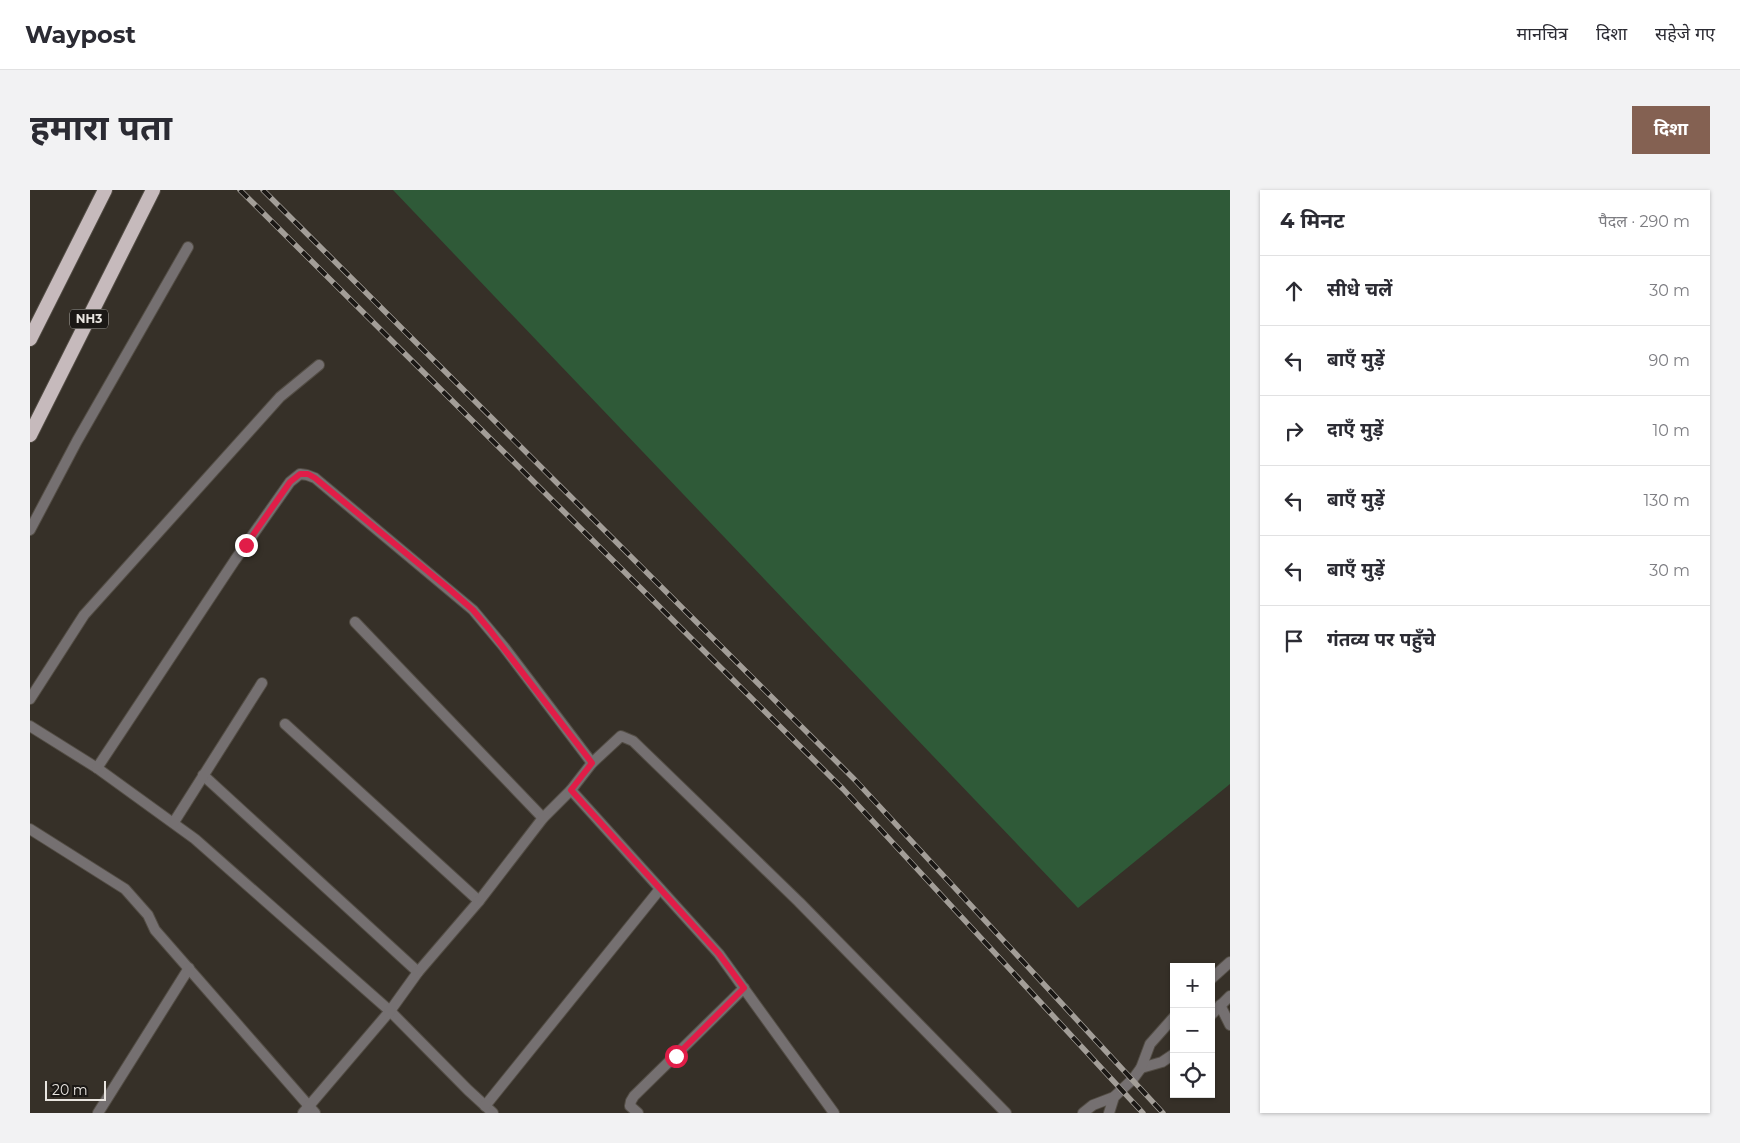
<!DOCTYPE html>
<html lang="hi">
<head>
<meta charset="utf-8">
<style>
  :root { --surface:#fff; --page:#f2f2f3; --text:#2b2b33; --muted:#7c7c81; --line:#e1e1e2; --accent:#846152 }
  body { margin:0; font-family:Montserrat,"Noto Sans Devanagari",sans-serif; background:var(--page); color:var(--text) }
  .controls { position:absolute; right:15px; bottom:15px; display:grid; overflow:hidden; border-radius:0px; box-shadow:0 1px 4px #0004 }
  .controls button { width:45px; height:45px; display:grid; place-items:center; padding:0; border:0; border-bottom:1px solid var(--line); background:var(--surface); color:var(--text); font:25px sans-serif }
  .scale { position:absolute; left:15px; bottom:12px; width:61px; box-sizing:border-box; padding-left:5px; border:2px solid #e9e5e0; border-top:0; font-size:14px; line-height:18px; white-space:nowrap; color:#e9e5e0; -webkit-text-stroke:4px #1b1815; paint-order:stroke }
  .stop { position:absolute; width:15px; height:15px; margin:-11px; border:4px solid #e11d48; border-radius:50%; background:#fff }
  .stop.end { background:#e11d48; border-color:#fff; box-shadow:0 1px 5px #0008 }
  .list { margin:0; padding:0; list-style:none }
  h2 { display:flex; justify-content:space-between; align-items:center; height:65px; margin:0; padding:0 20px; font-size:21px }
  h2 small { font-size:16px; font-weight:400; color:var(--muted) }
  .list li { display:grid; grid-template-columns:32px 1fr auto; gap:15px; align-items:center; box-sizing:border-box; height:70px; padding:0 20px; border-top:1px solid var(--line) }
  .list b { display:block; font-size:19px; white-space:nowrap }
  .list em { font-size:16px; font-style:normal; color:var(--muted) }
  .icon { flex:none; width:28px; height:28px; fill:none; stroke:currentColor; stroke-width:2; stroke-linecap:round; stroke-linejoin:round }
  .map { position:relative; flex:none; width:1200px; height:923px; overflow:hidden; border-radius:0px }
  header { display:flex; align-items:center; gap:30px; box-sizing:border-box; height:70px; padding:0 25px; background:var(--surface); border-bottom:1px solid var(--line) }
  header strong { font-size:24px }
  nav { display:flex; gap:28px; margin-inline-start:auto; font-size:18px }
  .intro { display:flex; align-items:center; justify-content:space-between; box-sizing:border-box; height:120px; padding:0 30px }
  h1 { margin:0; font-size:35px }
  .button { padding:12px 22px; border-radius:0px; background:var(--accent); color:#fff; font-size:18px; font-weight:700 }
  main { display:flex; gap:30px; padding:0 30px }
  aside { flex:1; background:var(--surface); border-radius:0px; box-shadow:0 1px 4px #0004 }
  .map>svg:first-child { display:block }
</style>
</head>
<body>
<header>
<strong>Waypost</strong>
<nav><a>मानचित्र</a><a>दिशा</a><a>सहेजे गए</a></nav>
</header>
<div class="intro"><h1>हमारा पता</h1><a class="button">दिशा</a></div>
<main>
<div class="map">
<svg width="1200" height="923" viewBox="0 0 1200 923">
  <rect width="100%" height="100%" fill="#363028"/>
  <path fill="#2f5a38" d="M363,0H1200V594L1048,718Z"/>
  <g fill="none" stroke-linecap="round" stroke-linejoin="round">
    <defs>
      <g id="minor">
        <path d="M0,340L47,251L158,57"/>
        <path d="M325,432L513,628"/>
        <path d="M0,509L54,425L250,207L289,175"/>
        <path d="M255,534L449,711"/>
        <path d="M0,536L67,578L165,649L360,821L438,900L463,923"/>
        <path d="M67,578L205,370L260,292L270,284L277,285L285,288L443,420L474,457L562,573"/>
        <path d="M173,585L388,782"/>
        <path d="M541,600L689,764L804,923"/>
        <path d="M144,632L232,493"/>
        <path d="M0,639L95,699L118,725L125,740L285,923"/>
        <path d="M1190,815L1200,835"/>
        <path d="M455,916L630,699"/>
        <path d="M68,923L159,778"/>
        <path d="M273,923L360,821L388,782L449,711L513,628L541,600L562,573L591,546L603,551L769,712L976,923"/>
        <path d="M608,923L600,916L601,911L604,906L714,798"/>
      </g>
      <g id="tertiary">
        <path d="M1181,789L1200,772"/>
        <path d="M1181,825L1200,806"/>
        <path d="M1111,878L1132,872L1144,864"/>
        <path d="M1053,923L1063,915L1084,907"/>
        <path d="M1079,923L1084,907L1103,889L1111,878L1120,854L1144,827"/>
      </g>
      <g id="trunk">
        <path d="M0,149L75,0"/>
        <path d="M0,245L123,0"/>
      </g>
    </defs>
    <use href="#minor" stroke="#534d45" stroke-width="12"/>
    <use href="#tertiary" stroke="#534d45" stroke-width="12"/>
    <use href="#trunk" stroke="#534d45" stroke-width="16"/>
    <use href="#minor" stroke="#757071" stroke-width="10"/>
    <use href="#tertiary" stroke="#757071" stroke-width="10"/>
    <use href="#trunk" stroke="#c6babc" stroke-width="14"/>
    <defs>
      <g id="rail">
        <path d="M210,0L813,599L1113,923"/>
        <path d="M233,0L825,590L1133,923"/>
      </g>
    </defs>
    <use href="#rail" stroke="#a39e98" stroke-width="5.5"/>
    <use href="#rail" stroke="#1b1815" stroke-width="4" stroke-dasharray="11" stroke-linecap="butt"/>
  </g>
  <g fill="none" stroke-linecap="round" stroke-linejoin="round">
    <path stroke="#e11d48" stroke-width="6" d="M216,355L260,292L270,284H278L285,288L418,398L443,420L459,439L562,573L541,600L689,764L714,798L646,866"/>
  </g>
  <g text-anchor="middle" stroke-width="5" stroke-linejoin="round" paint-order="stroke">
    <rect fill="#1b1815" stroke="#aba8a3" stroke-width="1" x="40" y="119.5" width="38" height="19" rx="4"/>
    <g font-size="12" font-weight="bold" fill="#e9e5e0">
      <text x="59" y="133">NH3</text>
    </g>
  </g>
</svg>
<div class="controls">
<button>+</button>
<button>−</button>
<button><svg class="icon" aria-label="locate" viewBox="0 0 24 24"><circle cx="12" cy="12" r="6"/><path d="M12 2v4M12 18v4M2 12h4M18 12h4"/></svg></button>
</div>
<div class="scale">20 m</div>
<div class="stop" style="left:646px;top:866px"></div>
<div class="stop end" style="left:216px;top:355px"></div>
</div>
<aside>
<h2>4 मिनट<small>पैदल · 290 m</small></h2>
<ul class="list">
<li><svg class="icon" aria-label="ahead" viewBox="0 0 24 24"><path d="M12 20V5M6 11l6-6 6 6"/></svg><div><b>सीधे चलें</b></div><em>30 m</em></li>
<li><svg class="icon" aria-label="left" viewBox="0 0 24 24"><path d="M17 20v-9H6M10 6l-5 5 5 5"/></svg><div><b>बाएँ मुड़ें</b></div><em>90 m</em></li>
<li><svg class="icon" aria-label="right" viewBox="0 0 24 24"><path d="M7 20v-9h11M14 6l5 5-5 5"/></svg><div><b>दाएँ मुड़ें</b></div><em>10 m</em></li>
<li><svg class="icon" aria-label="left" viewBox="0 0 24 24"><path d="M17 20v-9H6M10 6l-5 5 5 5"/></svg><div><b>बाएँ मुड़ें</b></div><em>130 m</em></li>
<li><svg class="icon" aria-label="left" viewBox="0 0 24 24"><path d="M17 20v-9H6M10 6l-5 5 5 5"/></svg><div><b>बाएँ मुड़ें</b></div><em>30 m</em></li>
<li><svg class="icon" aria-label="arrive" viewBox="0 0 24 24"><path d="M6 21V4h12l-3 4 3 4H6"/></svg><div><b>गंतव्य पर पहुँचे</b></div></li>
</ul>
</aside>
</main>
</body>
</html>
